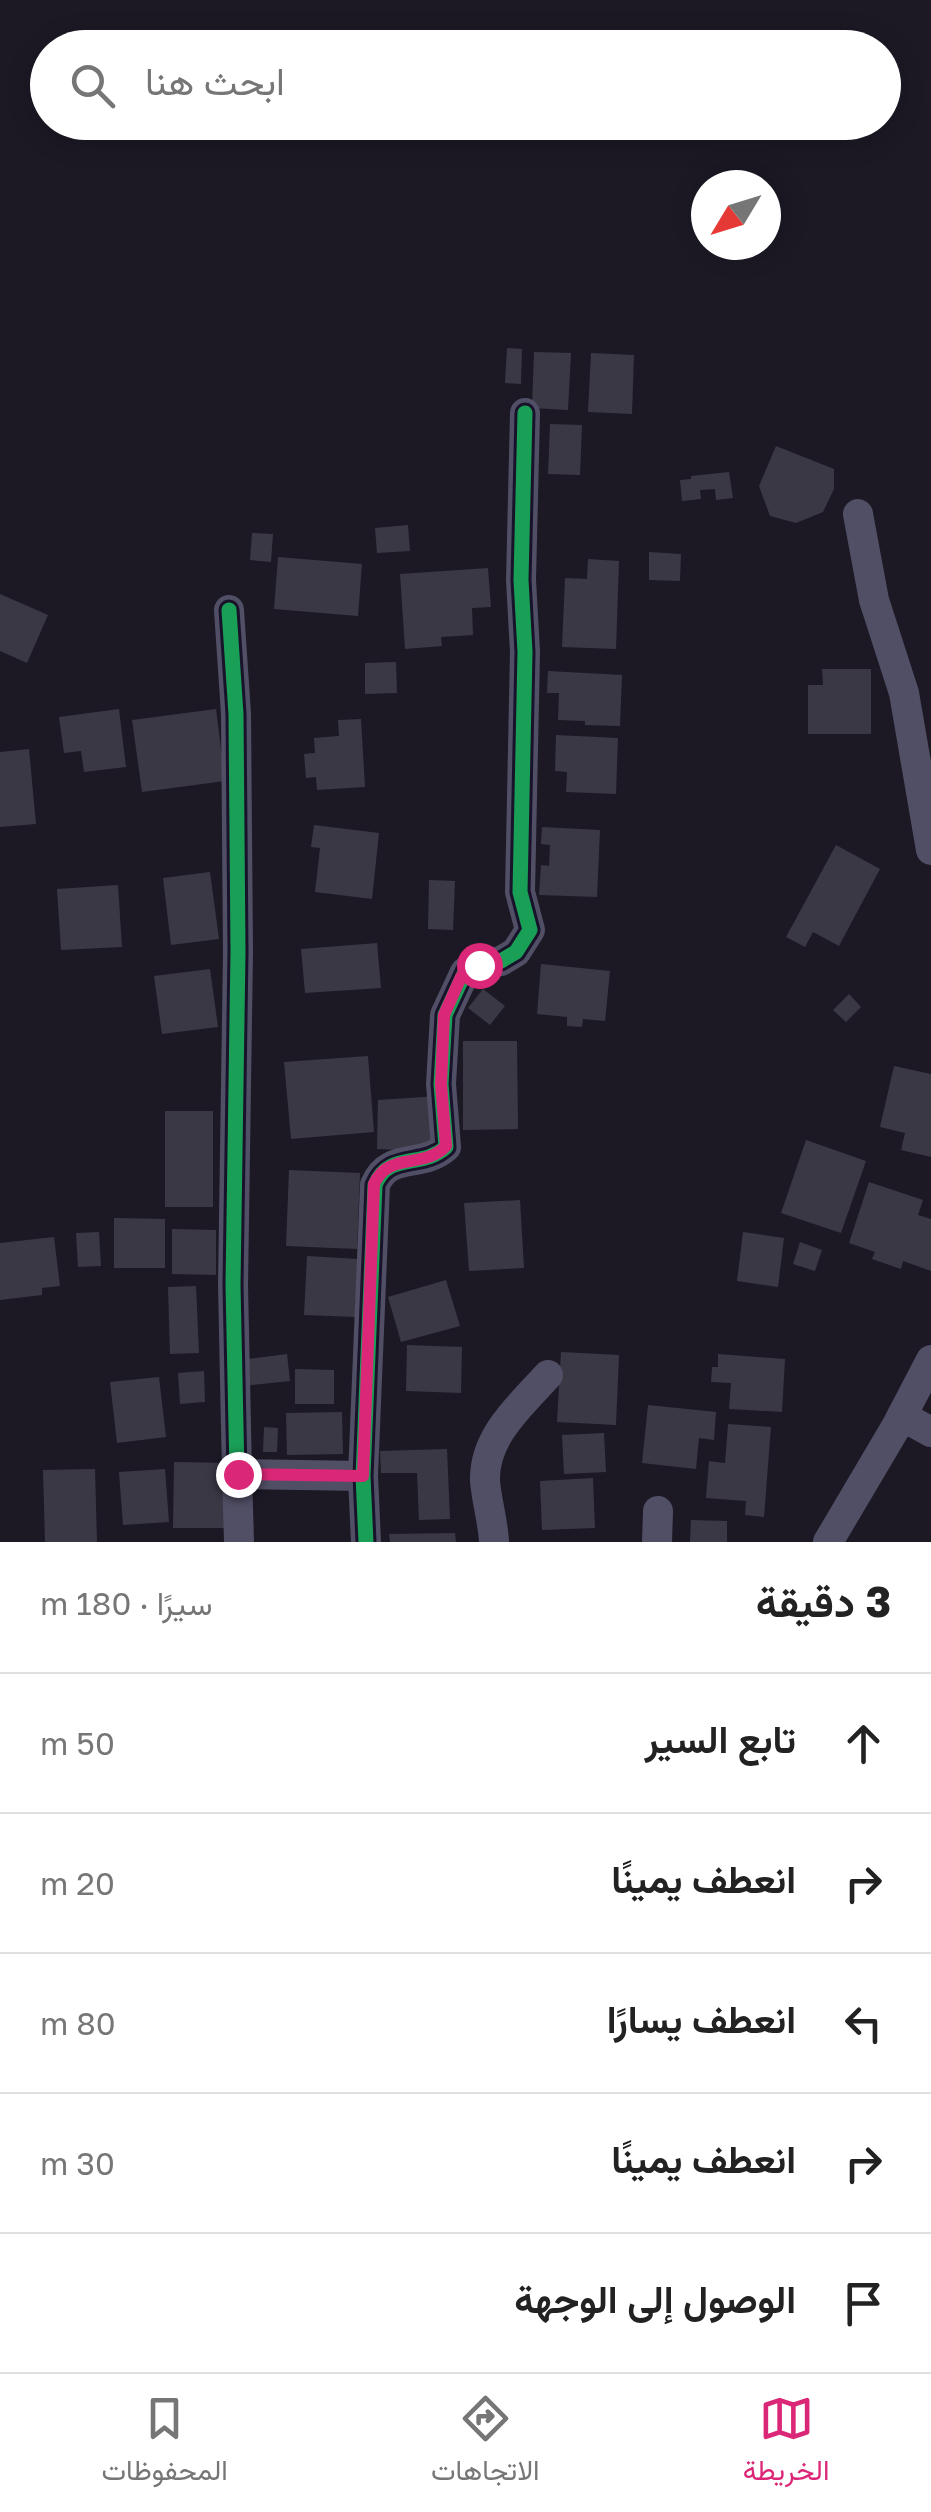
<!DOCTYPE html>
<html lang="ar">
<head>
<meta charset="utf-8">
<style>
  :root { --surface:#fff; --page:#f6f6f6; --text:#222; --muted:#767676; --line:#e0e0e0; --accent:#db2777 }
  body { margin:0; font-family:"Golos Text",Vazirmatn,sans-serif; background:var(--page); color:var(--text); direction:rtl }
  .compass { position:absolute; left:691px; top:170px; width:90px; height:90px; border-radius:50%; background:var(--surface); box-shadow:0 5px 25px #0003; rotate:232deg }
  .stop { position:absolute; width:30px; height:30px; margin:-22px; border:8px solid #db2777; border-radius:50%; background:#fff }
  .stop.end { background:#db2777; border-color:#fff; box-shadow:0 2px 10px #0008 }
  .list { margin:0; padding:0; list-style:none }
  h2 { display:flex; justify-content:space-between; align-items:center; height:130px; margin:0; padding:0 40px; font-size:42px }
  h2 small { font-size:32px; font-weight:400; color:var(--muted) }
  .list li { display:grid; grid-template-columns:65px 1fr auto; gap:30px; align-items:center; box-sizing:border-box; height:140px; padding:0 40px; border-top:2px solid var(--line) }
  .list b { display:block; font-size:38px; white-space:nowrap }
  .list em { font-size:32px; font-style:normal; color:var(--muted) }
  .icon { flex:none; width:55px; height:55px; fill:none; stroke:currentColor; stroke-width:2; stroke-linecap:round; stroke-linejoin:round }
  .map { position:relative; flex:none; width:931px; height:1542px; overflow:hidden; direction:ltr }
  .search { position:absolute; background:var(--surface); box-shadow:0 5px 25px #0003; left:30px; right:30px; top:30px; height:110px; display:flex; align-items:center; gap:25px; box-sizing:border-box; padding:0 35px; border-radius:55px; color:var(--muted); font-size:38px }
  .sheet { height:830px; background:var(--surface) }
  nav { display:flex; justify-content:space-around; align-items:center; box-sizing:border-box; height:140px; border-top:2px solid var(--line); background:var(--surface); font-size:28px; color:var(--muted) }
  nav a { display:grid; justify-items:center; gap:5px }
  nav .on { color:var(--accent) }
  .map>svg:first-child { display:block }
</style>
</head>
<body>
<div class="map">
<svg width="931" height="1542" viewBox="0 0 931 1542">
  <rect width="100%" height="100%" fill="#1c1925"/>
  <g fill="#3b3846">
    <path d="M507,348L522,349L521,384L505,383Z"/>
    <path d="M534,352L571,353L568,410L532,408Z"/>
    <path d="M591,353L634,355L632,414L588,412Z"/>
    <path d="M550,424L582,425L580,475L548,474Z"/>
    <path d="M776,446L834,469V489L823,512L796,523L770,516L759,486Z"/>
    <path d="M729,472L733,498L716,500L715,489L700,490L701,499L682,501L680,480L691,479V476Z"/>
    <path d="M408,525L410,551L377,553L375,528Z"/>
    <path d="M252,533L273,534L271,562L250,560Z"/>
    <path d="M649,552L681,554L680,581L649,580Z"/>
    <path d="M278,557L362,564L358,616L274,609Z"/>
    <path d="M588,559L619,561L616,649L562,647L565,578L587,579Z"/>
    <path d="M488,568L491,607L472,608L473,635L441,637L442,646L405,649L400,574Z"/>
    <path d="M0,594L48,615L27,663L0,651Z"/>
    <path d="M396,662L397,693L365,694V663Z"/>
    <path d="M822,669H871V734H808V685H823Z"/>
    <path d="M548,671L622,675L620,726L585,725V721L558,720L559,693H547Z"/>
    <path d="M119,709L126,767L84,772L81,751L64,753L59,717Z"/>
    <path d="M216,709L225,781L142,792L132,720Z"/>
    <path d="M361,719L365,787L317,790L316,777L306,778L304,754L315,753L314,738L339,736L338,720Z"/>
    <path d="M556,735L618,738L616,794L566,792L567,772L555,771Z"/>
    <path d="M29,749L36,824L0,827V752Z"/>
    <path d="M314,825L379,833L372,899L315,892L320,848L311,847Z"/>
    <path d="M542,827L600,830L597,897L539,895L541,865L549,866L550,845L541,844Z"/>
    <path d="M836,845L880,869L839,946L813,932L805,947L786,937Z"/>
    <path d="M210,872L219,939L171,945L163,878Z"/>
    <path d="M429,880L455,881L453,930L428,929Z"/>
    <path d="M118,885L122,947L61,950L57,889Z"/>
    <path d="M377,943L381,988L305,993L301,949Z"/>
    <path d="M541,964L610,971L605,1021L583,1019L582,1027L567,1026V1017L537,1014Z"/>
    <path d="M210,969L218,1027L162,1034L154,976Z"/>
    <path d="M483,989L505,1006L490,1025L468,1008Z"/>
    <path d="M849,994L861,1007L846,1022L833,1010Z"/>
    <path d="M463,1041H517L518,1129L463,1130Z"/>
    <path d="M368,1056L374,1132L291,1139L284,1062Z"/>
    <path d="M894,1066L931,1074V1157L901,1150L905,1133L880,1127Z"/>
    <path d="M439,1096V1137L425,1151L377,1149L378,1100Z"/>
    <rect x="165" y="1111" width="48" height="96"/>
    <path d="M806,1140L866,1161L841,1233L781,1213Z"/>
    <path d="M289,1170L360,1173L357,1249L286,1246Z"/>
    <path d="M869,1182L923,1200L918,1215L931,1219V1271L903,1261L901,1269L872,1259L875,1252L849,1243Z"/>
    <path d="M520,1200L524,1268L469,1271L464,1203Z"/>
    <path d="M114,1218L165,1219V1268H114Z"/>
    <path d="M172,1229L216,1230V1275L172,1274Z"/>
    <path d="M99,1232L101,1266L78,1267L76,1233Z"/>
    <path d="M743,1232L784,1238L778,1287L737,1281Z"/>
    <path d="M54,1237L60,1286L42,1288V1295L0,1300V1243Z"/>
    <path d="M800,1242L822,1250L815,1271L793,1264Z"/>
    <path d="M307,1256L358,1259L355,1317L304,1315Z"/>
    <path d="M446,1280L460,1326L401,1342L388,1297Z"/>
    <path d="M196,1286L199,1353L170,1354L168,1287Z"/>
    <path d="M407,1345L462,1347L461,1393L406,1391Z"/>
    <path d="M561,1352L619,1355L616,1425L557,1422Z"/>
    <path d="M287,1354L290,1381L243,1386L241,1360Z"/>
    <path d="M718,1354L785,1359L782,1412L729,1409L731,1383L711,1382L712,1367H718Z"/>
    <path d="M295,1369L334,1370V1404H295Z"/>
    <path d="M204,1371L205,1402L180,1404L178,1373Z"/>
    <path d="M159,1377L166,1437L117,1443L110,1382Z"/>
    <path d="M648,1405L716,1412L714,1440L699,1438L696,1469L642,1463Z"/>
    <path d="M342,1412L343,1454L287,1455L286,1413Z"/>
    <path d="M728,1424L771,1427L764,1517L745,1515L746,1501L706,1498L709,1461L725,1463Z"/>
    <path d="M264,1427L278,1428L277,1452H263Z"/>
    <path d="M604,1433L606,1472L564,1474L562,1435Z"/>
    <path d="M447,1449L450,1519L419,1520L417,1473H381L380,1451Z"/>
    <path d="M174,1462L230,1463L229,1528H173Z"/>
    <path d="M95,1469L97,1542H45L43,1470Z"/>
    <path d="M165,1469L169,1522L123,1525L119,1472Z"/>
    <path d="M593,1478L595,1528L542,1530L540,1481Z"/>
    <path d="M691,1520L727,1521V1542H690Z"/>
    <path d="M455,1533L456,1542H390L389,1534Z"/>
  </g>
  <g fill="none" stroke-linecap="round" stroke-linejoin="round">
    <g stroke="#514f65" stroke-width="30">
      <path d="M858,514L874,600L904,693L931,850"/>
      <path d="M229,610L236,714L238,952L233,1285L237,1474"/>
      <path d="M902,1416L931,1432"/>
      <path d="M239,1542L237,1474L363,1476"/>
      <path d="M366,1542L363,1476L375,1185C389,1151 422,1169 446,1147L441,1084L445,1015L465,972L479,965L501,961L516,952L530,930L520,892L525,652L521,580L525,413"/>
      <path d="M494,1542C493,1520 486,1499 485,1480C484,1436 521,1405 548,1375"/>
      <path d="M657,1542L658,1511"/>
      <path d="M828,1542L896,1427L931,1360"/>
    </g>
    <defs>
      <g id="cycleway">
        <path d="M229,610L236,714L238,952L233,1285L237,1474"/>
        <path d="M366,1542L363,1476L375,1185C389,1151 422,1169 446,1147L441,1084L445,1015L465,972L479,965L501,961L516,952L530,930L520,892L525,652L521,580L525,413"/>
      </g>
    </defs>
    <use href="#cycleway" stroke="#18132b" stroke-width="21"/>
    <use href="#cycleway" stroke="#1a9f57" stroke-width="15"/>
  </g>
  <g fill="none" stroke-linecap="round" stroke-linejoin="round">
    <path stroke="#db2777" stroke-width="12" d="M238,1474L363,1476L374,1184C389,1151 423,1170 446,1146L441,1084L444,1015L461,977L470,968L479,965"/>
  </g>
</svg>
<svg class="compass" viewBox="-18 -18 36 36"><path d="M0-13l5 13h-10z" fill="#e53935"/><path d="M0 13l5-13h-10z" fill="#767676"/></svg>
<div class="stop" style="left:479px;top:965px"></div>
<div class="stop end" style="left:238px;top:1474px"></div>
<div class="search"><svg class="icon" aria-label="search" viewBox="0 0 24 24"><circle cx="10" cy="10" r="6"/><path d="M15 15l6 6"/></svg>ابحث هنا</div>
</div>
<section class="sheet">
<h2>3 دقيقة<small>سيرًا · 180 m</small></h2>
<ul class="list">
<li><svg class="icon" aria-label="ahead" viewBox="0 0 24 24"><path d="M12 20V5M6 11l6-6 6 6"/></svg><div><b>تابع السير</b></div><em>50 m</em></li>
<li><svg class="icon" aria-label="right" viewBox="0 0 24 24"><path d="M7 20v-9h11M14 6l5 5-5 5"/></svg><div><b>انعطف يمينًا</b></div><em>20 m</em></li>
<li><svg class="icon" aria-label="left" viewBox="0 0 24 24"><path d="M17 20v-9H6M10 6l-5 5 5 5"/></svg><div><b>انعطف يسارًا</b></div><em>80 m</em></li>
<li><svg class="icon" aria-label="right" viewBox="0 0 24 24"><path d="M7 20v-9h11M14 6l5 5-5 5"/></svg><div><b>انعطف يمينًا</b></div><em>30 m</em></li>
<li><svg class="icon" aria-label="arrive" viewBox="0 0 24 24"><path d="M6 21V4h12l-3 4 3 4H6"/></svg><div><b>الوصول إلى الوجهة</b></div></li>
</ul>
</section>
<nav>
<a class="on"><svg class="icon" aria-label="map" viewBox="0 0 24 24"><path d="M3 6l6-2 6 2 6-2v14l-6 2-6-2-6 2zM9 4v14M15 6v14"/></svg>الخريطة</a>
<a><svg class="icon" aria-label="directions" viewBox="0 0 24 24"><path d="M12 3l9 9-9 9-9-9zM9 14v-3h6M13 9l2 2-2 2"/></svg>الاتجاهات</a>
<a><svg class="icon" aria-label="saved" viewBox="0 0 24 24"><path d="M7 4h10v16l-5-4-5 4z"/></svg>المحفوظات</a>
</nav>
</body>
</html>
